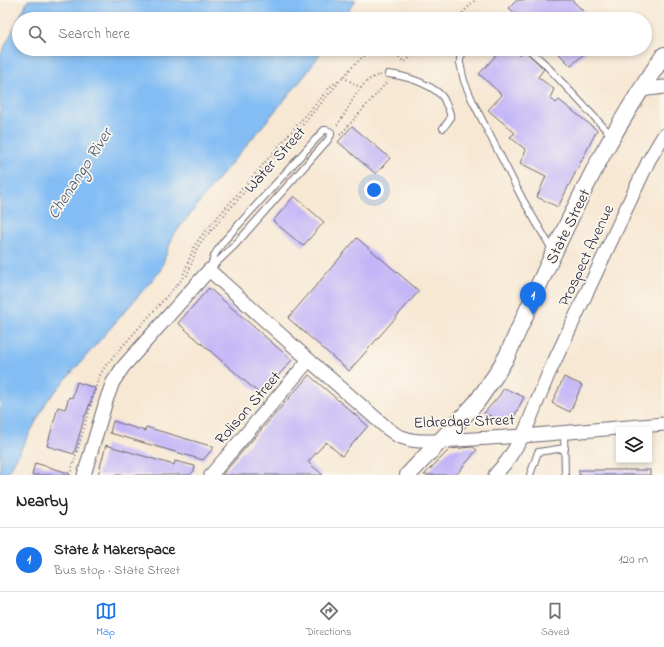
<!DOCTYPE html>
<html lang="en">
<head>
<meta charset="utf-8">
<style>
  :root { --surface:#fff; --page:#f6f6f6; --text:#222; --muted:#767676; --line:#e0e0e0; --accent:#1a73e8 }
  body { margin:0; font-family:"Indie Flower",sans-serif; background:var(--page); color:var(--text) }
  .controls { position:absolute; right:12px; bottom:12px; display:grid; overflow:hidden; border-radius:4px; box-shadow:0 2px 6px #0003 }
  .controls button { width:36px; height:36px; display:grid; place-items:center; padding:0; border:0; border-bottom:1px solid var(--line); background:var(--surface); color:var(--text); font:20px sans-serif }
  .you { position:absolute; left:374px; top:190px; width:14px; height:14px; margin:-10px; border:3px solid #fff; border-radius:50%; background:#1a73e8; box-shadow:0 0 0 6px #1a73e833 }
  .badge { display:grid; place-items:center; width:26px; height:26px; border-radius:50%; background:var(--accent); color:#fff; font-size:13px; font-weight:700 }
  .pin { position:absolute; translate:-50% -33px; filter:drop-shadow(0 1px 2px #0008) }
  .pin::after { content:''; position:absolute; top:21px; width:14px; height:12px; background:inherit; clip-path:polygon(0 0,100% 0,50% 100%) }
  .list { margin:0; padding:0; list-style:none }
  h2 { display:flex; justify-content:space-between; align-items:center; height:52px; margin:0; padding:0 16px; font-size:17px }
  h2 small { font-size:13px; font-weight:400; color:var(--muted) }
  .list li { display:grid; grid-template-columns:26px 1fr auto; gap:12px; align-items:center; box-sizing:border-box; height:64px; padding:0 16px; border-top:1px solid var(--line) }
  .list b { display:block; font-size:15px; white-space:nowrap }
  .list p { margin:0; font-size:13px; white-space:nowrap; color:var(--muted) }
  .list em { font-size:13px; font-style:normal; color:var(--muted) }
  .icon { flex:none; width:22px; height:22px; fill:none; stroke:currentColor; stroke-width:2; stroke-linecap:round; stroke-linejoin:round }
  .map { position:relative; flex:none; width:664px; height:475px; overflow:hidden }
  .search { position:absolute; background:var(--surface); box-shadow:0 2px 6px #0003; left:12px; right:12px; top:12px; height:44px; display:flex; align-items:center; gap:10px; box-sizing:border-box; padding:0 14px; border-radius:22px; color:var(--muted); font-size:15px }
  .sheet { height:116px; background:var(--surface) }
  nav { display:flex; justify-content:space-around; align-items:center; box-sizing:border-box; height:56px; border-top:1px solid var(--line); background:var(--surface); font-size:11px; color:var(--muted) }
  nav a { display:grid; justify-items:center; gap:2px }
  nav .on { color:var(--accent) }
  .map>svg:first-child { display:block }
</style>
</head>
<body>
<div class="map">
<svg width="664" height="475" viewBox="0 0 664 475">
  <rect width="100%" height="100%" fill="#fbf7ec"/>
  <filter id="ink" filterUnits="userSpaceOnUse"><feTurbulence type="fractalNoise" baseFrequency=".025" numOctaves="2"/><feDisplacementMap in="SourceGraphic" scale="8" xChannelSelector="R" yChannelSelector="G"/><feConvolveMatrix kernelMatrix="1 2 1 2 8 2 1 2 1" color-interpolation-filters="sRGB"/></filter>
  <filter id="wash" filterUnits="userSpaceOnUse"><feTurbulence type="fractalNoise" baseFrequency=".012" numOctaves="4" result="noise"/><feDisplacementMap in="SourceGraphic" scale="16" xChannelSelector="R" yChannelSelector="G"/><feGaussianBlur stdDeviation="0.9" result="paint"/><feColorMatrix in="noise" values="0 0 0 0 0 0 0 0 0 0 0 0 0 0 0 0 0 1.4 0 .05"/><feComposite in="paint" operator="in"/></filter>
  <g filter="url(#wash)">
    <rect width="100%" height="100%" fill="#f7e8d4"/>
    <path fill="#83bdf4" stroke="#527098" d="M28,0H356L343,19H19V49H323L307,73L218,179L173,236L160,271L47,401L11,468L5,475H0V56Z"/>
    <g id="blocks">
      <g fill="#c3b5f7">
        <path d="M517,0H572L591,19H521L509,8Z"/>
        <path d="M502,49H513L520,55L524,50L544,69L538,77L554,89L550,98L556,103L559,100L597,130L558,207L537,197L546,176L520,163L526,150L510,137L515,133L488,110L502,95L479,74Z"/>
        <path d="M554,49H589L571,66Z"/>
        <path d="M352,126L390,158L376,174L338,142Z"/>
        <path d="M294,196L324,222L303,246L273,221Z"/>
        <path d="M357,238L419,291L349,371L288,318Z"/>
        <path d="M209,288L292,360L261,395L178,323Z"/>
        <path d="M309,375L368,426L342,456L326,442L308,462L323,475H222Z"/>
        <path d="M564,377L582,385L570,412L552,403Z"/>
        <path d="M77,382L95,388L86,415H85L74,454L47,446L58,407L65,409L69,397L72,398Z"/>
        <path d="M504,388L524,397L514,417L505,423L484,413L499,396Z"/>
        <path d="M113,421L145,431L146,427L214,447L203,460L110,433Z"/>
        <path d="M106,445L174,465L175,461L195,466L194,471L190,475H98Z"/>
        <path d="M473,447L477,450L456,475H424L450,449Z"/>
        <path d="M35,463L69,473L68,475H32Z"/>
        <rect x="579" y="470" width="71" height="5"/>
      </g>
    </g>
  </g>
  <g filter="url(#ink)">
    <use href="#blocks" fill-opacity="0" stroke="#6d6771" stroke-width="1"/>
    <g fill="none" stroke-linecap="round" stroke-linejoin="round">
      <defs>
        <g id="service">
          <path d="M468,49L463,53L460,58V63L464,81L473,102L523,200L553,251"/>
          <path d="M528,49L544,63L612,136"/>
          <path d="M388,74C406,76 428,83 441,95C444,98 445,102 447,106C449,110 451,114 450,118C449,122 445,125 443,128"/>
          <path d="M324,130H327L331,132V135L328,140L235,245L209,270L215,254L223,242Z"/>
          <path d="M564,432L565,475"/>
          <path d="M530,475L538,452L565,448"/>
        </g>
        <g id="minor">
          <path d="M641,90L664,87"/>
          <path d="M84,475L107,398L113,382L123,367L209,270L309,360L387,428L398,436L411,440L419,441H440L523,436L664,424"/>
          <path d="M211,475L309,360"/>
          <path d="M495,475L507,461L523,436L548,375L649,160L664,135"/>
        </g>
        <path id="tertiary" d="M408,475L476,403L495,376L507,356C537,288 567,221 602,155C621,121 642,87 664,55"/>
      </defs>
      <use href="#service" stroke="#6d6771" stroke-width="8"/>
      <use href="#minor" stroke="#6d6771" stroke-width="15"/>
      <use href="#tertiary" stroke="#6d6771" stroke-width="18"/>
      <g stroke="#6d6771" stroke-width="2" stroke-dasharray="1 3" stroke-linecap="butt">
        <path d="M457,19L475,0"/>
        <path d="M343,77L361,88"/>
        <path d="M337,125C350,110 358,78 381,75"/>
        <path d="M340,135L388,81"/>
        <path d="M187,276L197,248L201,242L288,142L351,68L367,53L370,51L388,49L391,50L403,61H406L419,49"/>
        <path d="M70,475L99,377L106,365L182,279L194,246L203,234L330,87L340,79"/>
      </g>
      <use href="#service" stroke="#fff" stroke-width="6"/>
      <use href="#minor" stroke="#fff" stroke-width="13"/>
      <use href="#tertiary" stroke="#fff" stroke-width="16"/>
    </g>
  </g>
  <g text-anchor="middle" stroke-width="3.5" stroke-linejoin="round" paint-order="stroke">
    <g font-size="16" fill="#22223b" stroke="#fbf7ec">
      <text transform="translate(274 159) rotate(-48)" y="6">Water Street</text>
      <text transform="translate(567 226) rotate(-64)" y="6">State Street</text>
      <text transform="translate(585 255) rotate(-65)" y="6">Prospect Avenue</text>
      <text transform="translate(247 407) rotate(-49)" y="6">Rolison Street</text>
      <text transform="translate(464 420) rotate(-2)" y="6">Eldredge Street</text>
    </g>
    <g font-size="17" font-style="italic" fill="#44587c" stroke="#fbf7ec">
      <text transform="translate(79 173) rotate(-57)" y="6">Chenango River</text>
    </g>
  </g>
</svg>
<div class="controls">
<button><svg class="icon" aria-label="layers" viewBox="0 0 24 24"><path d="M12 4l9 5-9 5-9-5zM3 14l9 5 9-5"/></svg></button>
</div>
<div class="you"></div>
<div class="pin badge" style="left:533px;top:315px">1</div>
<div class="search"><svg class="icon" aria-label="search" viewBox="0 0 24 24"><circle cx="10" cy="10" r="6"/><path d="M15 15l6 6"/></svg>Search here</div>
</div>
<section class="sheet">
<h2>Nearby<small></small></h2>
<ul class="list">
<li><span class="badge">1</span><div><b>State &amp; Makerspace</b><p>Bus stop · State Street</p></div><em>120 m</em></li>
</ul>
</section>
<nav>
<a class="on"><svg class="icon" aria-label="map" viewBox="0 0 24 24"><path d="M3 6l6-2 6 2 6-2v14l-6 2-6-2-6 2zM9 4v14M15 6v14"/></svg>Map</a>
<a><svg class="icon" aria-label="directions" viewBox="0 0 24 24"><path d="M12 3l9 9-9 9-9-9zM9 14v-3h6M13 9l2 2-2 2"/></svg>Directions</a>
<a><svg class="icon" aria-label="saved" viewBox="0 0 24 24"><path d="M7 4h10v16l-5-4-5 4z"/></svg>Saved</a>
</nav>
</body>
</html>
